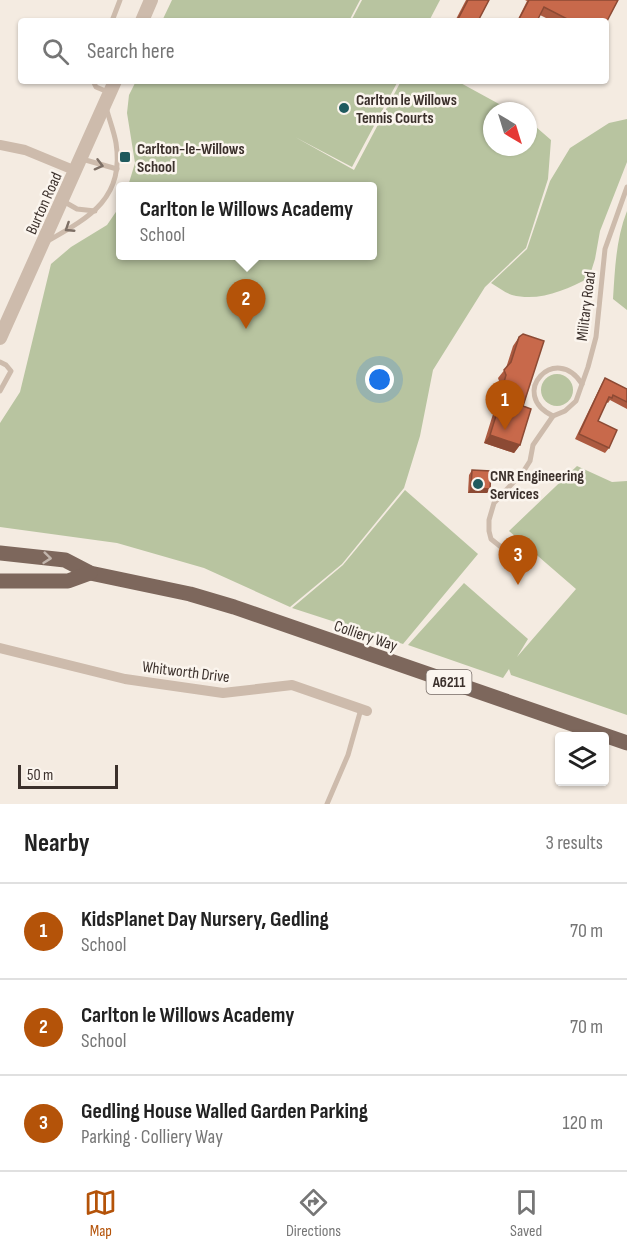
<!DOCTYPE html>
<html lang="en">
<head>
<meta charset="utf-8">
<style>
  :root { --surface:#fff; --page:#f6f6f6; --text:#222; --muted:#767676; --line:#e0e0e0; --accent:#b45309 }
  body { margin:0; font-family:"Sofia Sans Condensed",sans-serif; background:var(--page); color:var(--text) }
  .controls { position:absolute; right:18px; bottom:18px; display:grid; overflow:hidden; border-radius:6px; box-shadow:0 2px 4px #0004 }
  .controls button { width:54px; height:54px; display:grid; place-items:center; padding:0; border:0; border-bottom:2px solid var(--line); background:var(--surface); color:var(--text); font:30px sans-serif }
  .compass { position:absolute; left:483px; top:102px; width:54px; height:54px; border-radius:50%; background:var(--surface); box-shadow:0 2px 4px #0004; rotate:142deg }
  .scale { position:absolute; left:18px; bottom:15px; width:100px; box-sizing:border-box; padding-left:6px; border:3px solid #3b302b; border-top:0; font-size:16px; line-height:21px; white-space:nowrap; color:#3b302b; -webkit-text-stroke:4px #fbf5ee; paint-order:stroke }
  .you { position:absolute; left:380px; top:380px; width:21px; height:21px; margin:-15px; border:4px solid #fff; border-radius:50%; background:#1a73e8; box-shadow:0 0 0 9px #1a73e833 }
  .badge { display:grid; place-items:center; width:39px; height:39px; border-radius:50%; background:var(--accent); color:#fff; font-size:20px; font-weight:700 }
  .pin { position:absolute; translate:-50% -50px; filter:drop-shadow(0 2px 3px #0008) }
  .pin::after { content:''; position:absolute; top:32px; width:21px; height:18px; background:inherit; clip-path:polygon(0 0,100% 0,50% 100%) }
  .popup { position:absolute; left:116px; top:182px; width:261px; height:78px; box-sizing:border-box; display:grid; place-content:center; border-radius:6px; background:var(--surface); filter:drop-shadow(0 2px 4px #0005); font-size:20px; white-space:nowrap; color:var(--muted) }
  .popup b { font-size:22px; color:var(--text) }
  .popup::after { content:''; position:absolute; left:50%; top:100%; margin-left:-12px; border:12px solid transparent; border-top-color:var(--surface) }
  .list { margin:0; padding:0; list-style:none }
  h2 { display:flex; justify-content:space-between; align-items:center; height:78px; margin:0; padding:0 24px; font-size:26px }
  h2 small { font-size:20px; font-weight:400; color:var(--muted) }
  .list li { display:grid; grid-template-columns:39px 1fr auto; gap:18px; align-items:center; box-sizing:border-box; height:96px; padding:0 24px; border-top:2px solid var(--line) }
  .list b { display:block; font-size:22px; white-space:nowrap }
  .list p { margin:0; font-size:20px; white-space:nowrap; color:var(--muted) }
  .list em { font-size:20px; font-style:normal; color:var(--muted) }
  .icon { flex:none; width:33px; height:33px; fill:none; stroke:currentColor; stroke-width:2; stroke-linecap:round; stroke-linejoin:round }
  .map { position:relative; flex:none; width:627px; height:804px; overflow:hidden }
  .search { position:absolute; background:var(--surface); box-shadow:0 2px 4px #0004; left:18px; right:18px; top:18px; height:66px; display:flex; align-items:center; gap:15px; box-sizing:border-box; padding:0 21px; border-radius:6px; color:var(--muted); font-size:22px }
  .sheet { height:366px; background:var(--surface) }
  nav { display:flex; justify-content:space-around; align-items:center; box-sizing:border-box; height:84px; border-top:2px solid var(--line); background:var(--surface); font-size:16px; color:var(--muted) }
  nav a { display:grid; justify-items:center; gap:3px }
  nav .on { color:var(--accent) }
  .map>svg:first-child { display:block }
</style>
</head>
<body>
<div class="map">
<svg width="627" height="804" viewBox="0 0 627 804">
  <rect width="100%" height="100%" fill="#f4ebe1"/>
  <g fill="#b8c4a0">
    <path d="M172,0H360L349,21H162Z"/>
    <path d="M362,0H440L429,21H351Z"/>
    <path d="M136,81H398L352,167L295,137L354,170L401,81H457L512,111H492V147H528V120L551,140L548,179L526,248L485,287L433,370L420,436L404,488L342,564L290,607L204,568L117,543L0,527V423L20,392L51,264L71,247L107,225L120,206V256H372V186H128L135,163L127,113L129,95Z"/>
    <path d="M627,119V162L600,231L595,259L589,278C566,290 539,302 512,295C505,293 498,287 491,283L527,249L550,181L570,148L609,123Z"/>
    <path d="M627,211V310L613,299C615,268 616,239 627,211Z"/>
    <circle cx="557" cy="390" r="16"/>
    <path d="M577,466L612,482L627,481V715L511,675L509,669L503,678L408,645L464,583L528,639L517,657L576,589L509,531Z"/>
    <path d="M405,490L478,554L403,644L292,608L343,565Z"/>
  </g>
  <g fill="none" stroke-linecap="round" stroke-linejoin="round">
    <g stroke="#cdbbac" stroke-width="5">
      <path d="M112,21L120,0"/>
      <path d="M93,81L96,87L108,92"/>
      <path d="M82,159L117,169"/>
      <path d="M63,201L77,209L95,211"/>
      <path d="M46,242C88,218 125,199 116,143C114,131 109,119 106,107"/>
      <path d="M0,362L6,365L11,371L0,391"/>
      <path d="M553,416C507,394 556,342 582,384"/>
      <path d="M501,547L491,539L489,531V520L494,503L523,472L530,461L533,445L553,416L565,411L576,401L588,367L596,337L605,249L627,187"/>
      <path d="M327,804L348,755L361,709"/>
    </g>
    <g stroke="#cdbbac" stroke-width="10">
      <path d="M0,145L25,150L76,171"/>
      <path d="M0,648L125,679L223,693L292,685L367,711"/>
    </g>
    <g stroke="#cdbbac" stroke-width="14">
      <path d="M142,21L151,0"/>
      <path d="M0,338L115,81"/>
    </g>
    <g stroke="#7d675c" stroke-width="15">
      <path d="M0,553L65,560L90,573L190,594L234,607L627,743"/>
      <path d="M0,581H68L90,573"/>
    </g>
  </g>
  <g fill="#ac5a40">
    <path d="M466,0H489L478,21H455Z"/>
    <path d="M525,0H618L606,21H552L540,15L537,21H517L527,1Z"/>
    <path d="M519,337L523,406L520,445L514,453L484,443L498,398H496L500,384L498,378L506,368L513,346Z"/>
    <path d="M605,378L627,389V409L610,400L608,403L606,402L598,421L609,448L605,453L575,439L602,383Z"/>
    <path d="M472,470L490,489L487,493H468L469,475Z"/>
  </g>
  <g fill="#8c4a34">
    <path d="M502,389L504,390L498,398H496Z"/>
    <path d="M490,435L520,445L514,453L484,443Z"/>
    <path d="M471,488L490,489L487,493H468Z"/>
  </g>
  <g fill="#c8694b" stroke="#8c4a34" stroke-width="1.5">
    <path d="M468,0H489L478,21H457Z"/>
    <path d="M529,0H618L606,23V21H571L544,7L537,21H518Z"/>
    <path d="M523,334L544,341L523,406L531,409L520,445L490,435L504,390L502,389L506,375L504,370L511,362L519,337Z"/>
    <path d="M605,378L627,389V402L613,395L612,398L609,397L598,421L617,430L609,448L579,434Z"/>
    <path d="M472,470L491,471L490,489L471,488Z"/>
  </g>
  <defs><path id="oneway-chevron" d="M-2-3.5L2.5 0L-2 3.5" fill="none" stroke-width="1.6" stroke-linecap="round" stroke-linejoin="round" transform="scale(1.5)"/></defs>
  <g stroke="#7d6f65">
    <use href="#oneway-chevron" transform="translate(99 165) rotate(15)"/>
    <use href="#oneway-chevron" transform="translate(69 228) rotate(147)"/>
  </g>
  <use stroke="#c2b5ac" href="#oneway-chevron" transform="translate(47 558) rotate(6)"/>
  <g fill="#1f5a5e" stroke="#fbf5ee" stroke-width="2">
    <circle cx="344" cy="108" r="6"/>
    <rect x="119" y="151" width="12" height="12" rx="3"/>
    <circle cx="478" cy="484" r="6"/>
  </g>
  <g text-anchor="middle" stroke-width="5" stroke-linejoin="round" paint-order="stroke">
    <rect fill="#fbf5ee" stroke="#756b66" stroke-width="1.5" x="426.5" y="670" width="45" height="24" rx="4.5"/>
    <g font-size="15" font-weight="bold" fill="#3b302b">
      <text x="449" y="687">A6211</text>
    </g>
    <g font-size="16" font-weight="bold" fill="#3b302b" stroke="#fbf5ee" text-anchor="start">
      <text x="356" y="105">Carlton le Willows<tspan x="356" dy="18">Tennis Courts</tspan></text>
      <text x="137" y="154">Carlton-le-Willows<tspan x="137" dy="18">School</tspan></text>
      <text x="490" y="481">CNR Engineering<tspan x="490" dy="18">Services</tspan></text>
    </g>
    <g font-size="16" fill="#3b302b" stroke="#fbf5ee">
      <text transform="translate(43 203) rotate(-66)" y="6">Burton Road</text>
      <text transform="translate(585 306) rotate(-83)" y="6">Military Road</text>
      <text transform="translate(366 635) rotate(19)" y="6">Colliery Way</text>
      <text transform="translate(186 671) rotate(7)" y="6">Whitworth Drive</text>
    </g>
  </g>
</svg>
<div class="controls">
<button><svg class="icon" aria-label="layers" viewBox="0 0 24 24"><path d="M12 4l9 5-9 5-9-5zM3 14l9 5 9-5"/></svg></button>
</div>
<svg class="compass" viewBox="-18 -18 36 36"><path d="M0-13l5 13h-10z" fill="#e53935"/><path d="M0 13l5-13h-10z" fill="#767676"/></svg>
<div class="scale">50 m</div>
<div class="you"></div>
<div class="pin badge" style="left:505px;top:430px">1</div>
<div class="pin badge" style="left:246px;top:329px">2</div>
<div class="popup"><b>Carlton le Willows Academy</b>School</div>
<div class="pin badge" style="left:518px;top:585px">3</div>
<div class="search"><svg class="icon" aria-label="search" viewBox="0 0 24 24"><circle cx="10" cy="10" r="6"/><path d="M15 15l6 6"/></svg>Search here</div>
</div>
<section class="sheet">
<h2>Nearby<small>3 results</small></h2>
<ul class="list">
<li><span class="badge">1</span><div><b>KidsPlanet Day Nursery, Gedling</b><p>School</p></div><em>70 m</em></li>
<li><span class="badge">2</span><div><b>Carlton le Willows Academy</b><p>School</p></div><em>70 m</em></li>
<li><span class="badge">3</span><div><b>Gedling House Walled Garden Parking</b><p>Parking · Colliery Way</p></div><em>120 m</em></li>
</ul>
</section>
<nav>
<a class="on"><svg class="icon" aria-label="map" viewBox="0 0 24 24"><path d="M3 6l6-2 6 2 6-2v14l-6 2-6-2-6 2zM9 4v14M15 6v14"/></svg>Map</a>
<a><svg class="icon" aria-label="directions" viewBox="0 0 24 24"><path d="M12 3l9 9-9 9-9-9zM9 14v-3h6M13 9l2 2-2 2"/></svg>Directions</a>
<a><svg class="icon" aria-label="saved" viewBox="0 0 24 24"><path d="M7 4h10v16l-5-4-5 4z"/></svg>Saved</a>
</nav>
</body>
</html>
